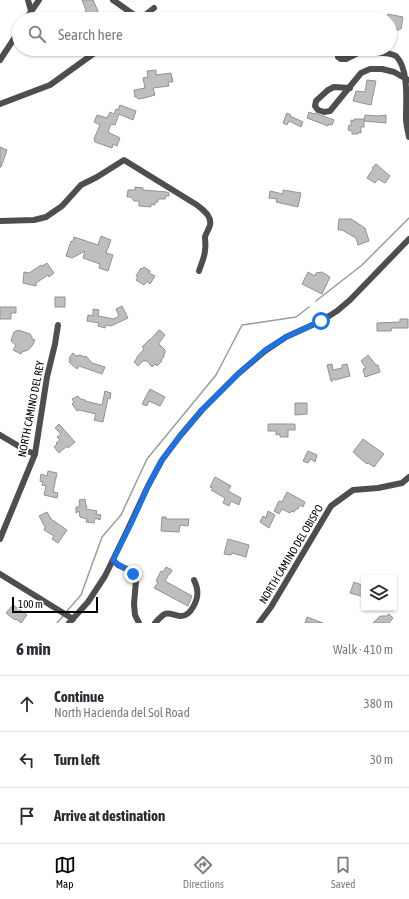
<!DOCTYPE html>
<html lang="en">
<head>
<meta charset="utf-8">
<style>
  :root { --surface:#fff; --page:#f7f7f7; --text:#2b2b33; --muted:#7c7c81; --line:#e1e1e2; --accent:#000 }
  body { margin:0; font-family:"Asap Condensed",sans-serif; background:var(--page); color:var(--text) }
  .controls { position:absolute; right:12px; bottom:12px; display:grid; overflow:hidden; border-radius:4px; box-shadow:0 1px 3px #0004 }
  .controls button { width:36px; height:36px; display:grid; place-items:center; padding:0; border:0; border-bottom:1px solid var(--line); background:var(--surface); color:var(--text); font:20px sans-serif }
  .scale { position:absolute; left:12px; bottom:10px; width:86px; box-sizing:border-box; padding-left:4px; border:2px solid #000; border-top:0; font-size:11px; line-height:14px; white-space:nowrap; color:#000; -webkit-text-stroke:3px #fff; paint-order:stroke }
  .stop { position:absolute; width:12px; height:12px; margin:-9px; border:3px solid #1a73e8; border-radius:50%; background:#fff }
  .stop.end { background:#1a73e8; border-color:#fff; box-shadow:0 1px 4px #0008 }
  .list { margin:0; padding:0; list-style:none }
  h2 { display:flex; justify-content:space-between; align-items:center; height:52px; margin:0; padding:0 16px; font-size:17px }
  h2 small { font-size:13px; font-weight:400; color:var(--muted) }
  .list li { display:grid; grid-template-columns:26px 1fr auto; gap:12px; align-items:center; box-sizing:border-box; height:56px; padding:0 16px; border-top:1px solid var(--line) }
  .list b { display:block; font-size:15px; white-space:nowrap }
  .list p { margin:0; font-size:13px; white-space:nowrap; color:var(--muted) }
  .list em { font-size:13px; font-style:normal; color:var(--muted) }
  .icon { flex:none; width:22px; height:22px; fill:none; stroke:currentColor; stroke-width:2; stroke-linecap:round; stroke-linejoin:round }
  .map { position:relative; flex:none; width:409px; height:623px; overflow:hidden }
  .search { position:absolute; background:var(--surface); box-shadow:0 1px 3px #0004; left:12px; right:12px; top:12px; height:44px; display:flex; align-items:center; gap:10px; box-sizing:border-box; padding:0 14px; border-radius:22px; color:var(--muted); font-size:15px }
  .sheet { height:220px; background:var(--surface) }
  nav { display:flex; justify-content:space-around; align-items:center; box-sizing:border-box; height:56px; border-top:1px solid var(--line); background:var(--surface); font-size:11px; color:var(--muted) }
  nav a { display:grid; justify-items:center; gap:2px }
  nav .on { color:var(--accent) }
  .map>svg:first-child { display:block }
</style>
</head>
<body>
<div class="map">
<svg width="409" height="623" viewBox="0 0 409 623">
  <rect width="100%" height="100%" fill="#fff"/>
  <g fill="none" stroke-linecap="round" stroke-linejoin="round">
    <g stroke="#9c9c9c" stroke-width="1.5">
      <path d="M316,301L362,265L409,218"/>
      <path d="M66,612L81,595L102,537L121,515L147,459L216,375L242,325L296,317L309,307"/>
      <path d="M57,623L64,615"/>
    </g>
  </g>
  <g fill="#bebebe" stroke="#929292">
    <path d="M82,0H93L98,11L96,14L105,19H89L83,15L86,10Z"/>
    <path d="M388,14L403,17L401,29H399V30L390,29V19H387Z"/>
    <path d="M156,70V75L171,73L173,82H168L169,86L153,88L155,95L144,98L138,99L137,97H135L134,90L145,88L143,78L148,77L147,71Z"/>
    <path d="M367,80L376,81L371,105L353,101L356,91L365,92Z"/>
    <path d="M120,105L136,111L133,120L119,114L115,125L111,124L108,132L120,138L117,146L113,144L112,148L95,142L94,139L100,125L94,122L97,115L107,118L110,112L114,114L116,109L118,110Z"/>
    <path d="M309,112L314,114L315,113L334,120L332,125L329,124L328,126L307,118Z"/>
    <path d="M287,113L291,115L290,116L303,122L301,127L289,121L287,125L283,123Z"/>
    <path d="M365,115L377,116L386,115V123L364,121Z"/>
    <path d="M354,119H364V127H361V133L358,132V134H352V131L348,130L349,125L351,126V120L354,121Z"/>
    <path d="M0,147L7,150L1,167H0Z"/>
    <path d="M376,164L390,176L385,183L378,179L375,183L367,178L373,169L372,168Z"/>
    <path d="M135,187L143,188V190L167,192L169,193V196H166L165,199H158V202H155V205L151,204V207L139,206V201H134L131,197H127L128,190H135Z"/>
    <path d="M283,190L301,193L298,207L276,202L277,199L269,198L270,191L283,194Z"/>
    <path d="M339,219H351L365,228L369,241L358,245L356,238L342,230H338Z"/>
    <path d="M101,236L111,240L106,253L113,255L108,271L99,268L100,264L83,258L85,251L72,258L66,256L71,241L73,242L74,237L98,245Z"/>
    <path d="M47,263L54,273L49,277L48,275L36,283V286L23,283L24,272L29,273L41,265L42,266Z"/>
    <path d="M144,267L150,271L149,273L155,276L150,284L147,281L144,285L136,280L138,277L136,276L141,268L142,269Z"/>
    <path d="M308,272L315,276L316,273L322,272L330,277L322,294L302,284Z"/>
    <rect x="55" y="297" width="10" height="10"/>
    <path d="M122,306L128,318L111,326L106,325L105,328L98,326L99,323L87,321L88,315L93,316V309L99,310L98,316L114,319L119,316L116,309Z"/>
    <path d="M0,307H16V313H11V319H0Z"/>
    <path d="M400,319H408V328H392L391,331H377V323L400,322Z"/>
    <path d="M18,330L30,334L32,337V339L35,340L32,346L28,350L22,352L21,354L13,350L16,345L11,341L14,332Z"/>
    <path d="M159,330L161,331L165,335L159,343V344L165,350V353L164,354V357L161,360L162,361L157,366L156,364L153,366L152,367L147,361H143L138,366L134,362L137,358V357L144,349L142,347L150,339V340Z"/>
    <path d="M73,353L76,356L80,355L85,357L86,356L92,363L105,367L102,374L79,366L77,369L69,362L70,360L69,358Z"/>
    <path d="M368,355L376,365H378L380,372L365,377L363,369L366,368L361,361Z"/>
    <path d="M332,364L333,370L342,368V365L347,364L350,376L335,380V378L333,379V381H331L327,365Z"/>
    <path d="M150,389L165,397L160,406L149,401L147,406L142,404Z"/>
    <path d="M105,391L111,393L110,399L108,398L103,422L94,420L96,414L79,410L77,411L72,404L74,402L72,399L78,396L80,399L85,400V401L102,405Z"/>
    <path d="M295,403H307V414L295,415Z"/>
    <path d="M59,424L75,442L68,448L67,446L59,453L54,447L57,444L56,443L60,440L57,437L61,434L55,428Z"/>
    <path d="M268,424H295V430H288V437H280V434L276,435V431H268Z"/>
    <path d="M363,439L384,454L374,467L368,463L367,464L356,455V454L353,452Z"/>
    <path d="M308,451L317,455L315,462L311,459L308,463L303,461Z"/>
    <path d="M48,471L57,473L53,492L58,493L57,498L44,495L46,486L42,485L43,482L40,481L41,474L47,476Z"/>
    <path d="M215,477L231,486L228,491L241,498L239,505L231,501L229,506L223,503L225,498L211,490L213,488L210,487Z"/>
    <path d="M287,492L305,502L303,507L300,505L298,509H296L294,512L291,511L290,513L282,509L279,514L274,511L279,501L282,502Z"/>
    <path d="M85,499L86,506H87L86,509L97,511L96,514L101,515L100,520L95,518L94,523L86,522L87,519L80,517L79,511L76,513V507H79V505H80L79,500Z"/>
    <path d="M268,511L275,515L269,528L260,522L263,516L266,518Z"/>
    <path d="M47,512L51,519L67,530L58,543L52,539L54,536L44,530L45,527L39,516Z"/>
    <path d="M162,517H166V519H189L188,526L180,525L179,532L161,531Z"/>
    <path d="M228,539L249,545L246,557L232,553L231,555L224,554Z"/>
    <path d="M166,567L172,570L170,574H169L165,581L192,596L188,606L154,588L158,582L156,581L161,571L163,572Z"/>
    <path d="M354,582L362,585L361,588L364,589V597L350,593Z"/>
    <path d="M13,605L27,615L21,623L16,619L15,620L6,613Z"/>
    <path d="M389,614L393,618L389,623H373L380,616H387Z"/>
    <path d="M307,617L323,623H305Z"/>
  </g>
  <g fill="none" stroke-linecap="round" stroke-linejoin="round">
    <g stroke="#4e4e4e" stroke-width="6">
      <path d="M28,0L31,11"/>
      <path d="M113,0L140,19"/>
      <path d="M26,19L39,0"/>
      <path d="M140,19L154,8"/>
      <path d="M360,52L346,59H341L338,57L339,54C348,47 358,52 368,52C377,53 389,52 396,56C409,69 406,100 406,118C406,125 408,131 409,137"/>
      <path d="M0,60L19,31"/>
      <path d="M350,88L334,87L328,90L316,101L315,106L318,110L324,112L330,111L361,73L370,69H382L394,72L408,80"/>
      <path d="M0,104L50,85L100,49"/>
      <path d="M0,221L34,220L46,217L62,206L81,185L97,177L124,160L197,205C203,210 212,216 210,225C209,229 206,233 205,237C205,241 206,246 205,250C205,257 201,264 199,271"/>
      <path d="M0,435L27,451L35,454"/>
      <path d="M0,539L35,454L47,377L55,344L58,325"/>
      <path d="M113,560L118,565L129,570L133,575L136,581L134,604L135,615L139,623"/>
      <path d="M0,574L73,619"/>
      <path d="M69,623L88,602L105,576L127,531L148,486L162,460L180,436L202,410L238,374L265,351L286,337L321,321L337,311L350,300L409,239"/>
      <path d="M155,623C158,620 161,616 165,614C170,612 175,616 180,616C191,617 199,599 197,589C197,586 195,583 194,580"/>
      <path d="M259,623L271,607L331,506L353,490L378,488L402,483L409,477"/>
    </g>
  </g>
  <g fill="none" stroke-linecap="round" stroke-linejoin="round">
    <path stroke="#1a73e8" stroke-width="5" d="M133,574C127,568 119,566 113,560L133,520L148,486L162,460L180,436L202,410L238,374L265,350L286,337L321,321"/>
  </g>
  <g text-anchor="middle" stroke-width="3.5" stroke-linejoin="round" paint-order="stroke">
    <g font-size="11" fill="#000" stroke="#fff">
      <text transform="translate(31 409) rotate(-79)" y="4">NORTH CAMINO DEL REY</text>
      <text transform="translate(291 554) rotate(-59)" y="4">NORTH CAMINO DEL OBISPO</text>
    </g>
  </g>
</svg>
<div class="controls">
<button><svg class="icon" aria-label="layers" viewBox="0 0 24 24"><path d="M12 4l9 5-9 5-9-5zM3 14l9 5 9-5"/></svg></button>
</div>
<div class="scale">100 m</div>
<div class="stop" style="left:321px;top:321px"></div>
<div class="stop end" style="left:133px;top:574px"></div>
<div class="search"><svg class="icon" aria-label="search" viewBox="0 0 24 24"><circle cx="10" cy="10" r="6"/><path d="M15 15l6 6"/></svg>Search here</div>
</div>
<section class="sheet">
<h2>6 min<small>Walk · 410 m</small></h2>
<ul class="list">
<li><svg class="icon" aria-label="ahead" viewBox="0 0 24 24"><path d="M12 20V5M6 11l6-6 6 6"/></svg><div><b>Continue</b><p>North Hacienda del Sol Road</p></div><em>380 m</em></li>
<li><svg class="icon" aria-label="left" viewBox="0 0 24 24"><path d="M17 20v-9H6M10 6l-5 5 5 5"/></svg><div><b>Turn left</b></div><em>30 m</em></li>
<li><svg class="icon" aria-label="arrive" viewBox="0 0 24 24"><path d="M6 21V4h12l-3 4 3 4H6"/></svg><div><b>Arrive at destination</b></div></li>
</ul>
</section>
<nav>
<a class="on"><svg class="icon" aria-label="map" viewBox="0 0 24 24"><path d="M3 6l6-2 6 2 6-2v14l-6 2-6-2-6 2zM9 4v14M15 6v14"/></svg>Map</a>
<a><svg class="icon" aria-label="directions" viewBox="0 0 24 24"><path d="M12 3l9 9-9 9-9-9zM9 14v-3h6M13 9l2 2-2 2"/></svg>Directions</a>
<a><svg class="icon" aria-label="saved" viewBox="0 0 24 24"><path d="M7 4h10v16l-5-4-5 4z"/></svg>Saved</a>
</nav>
</body>
</html>
